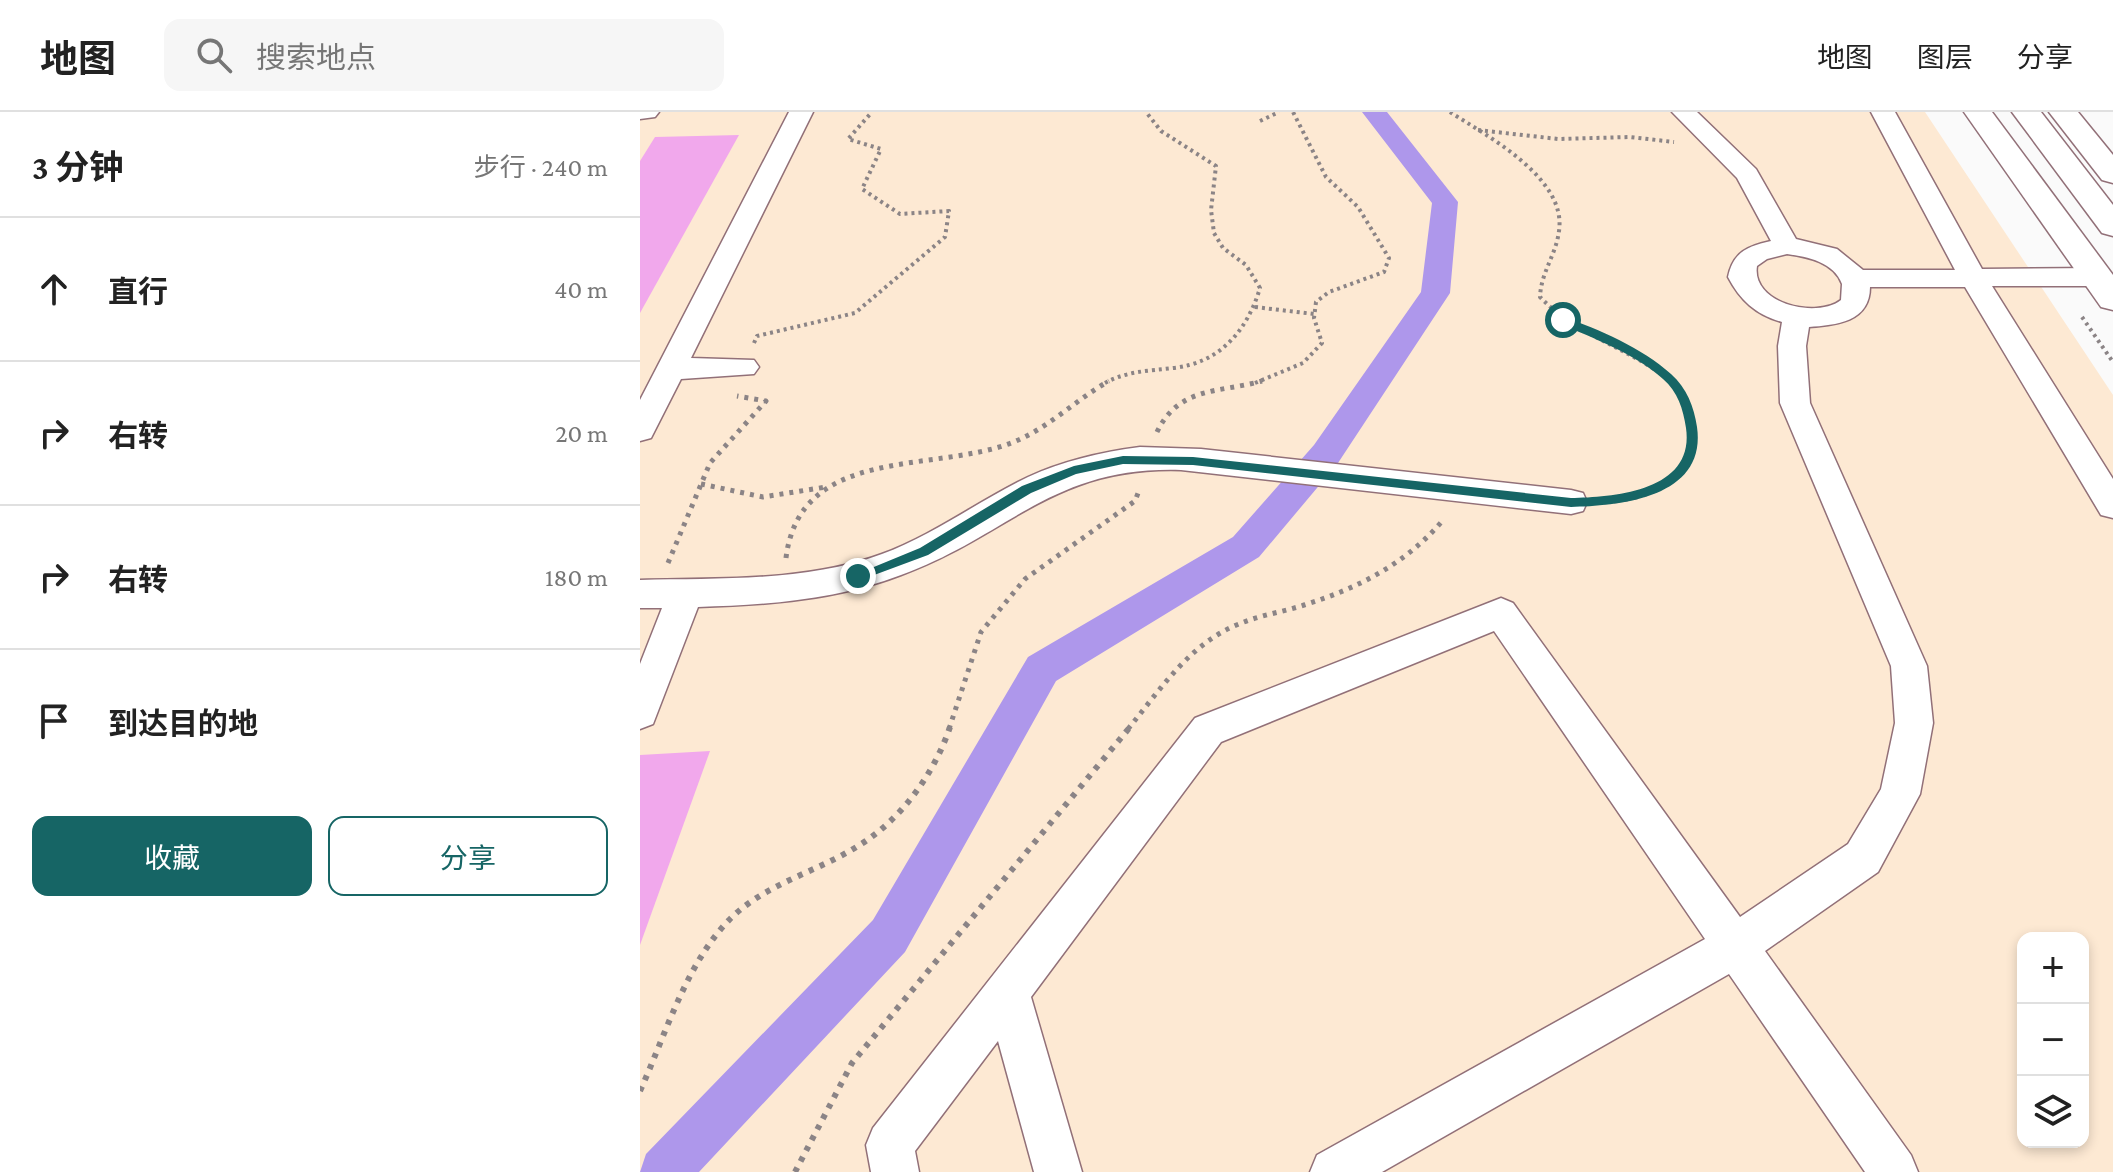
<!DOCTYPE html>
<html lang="zh">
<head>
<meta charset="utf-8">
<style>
  :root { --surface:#fff; --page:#f6f6f6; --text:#222; --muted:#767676; --line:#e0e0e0; --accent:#166565 }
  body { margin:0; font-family:"Crimson Pro","Noto Sans SC",serif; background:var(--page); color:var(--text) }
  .controls { position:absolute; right:24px; bottom:24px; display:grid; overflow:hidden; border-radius:16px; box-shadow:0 4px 12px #0003 }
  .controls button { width:72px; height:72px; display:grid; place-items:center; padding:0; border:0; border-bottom:2px solid var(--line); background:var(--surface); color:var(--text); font:40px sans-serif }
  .stop { position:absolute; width:24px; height:24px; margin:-18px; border:6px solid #166565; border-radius:50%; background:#fff }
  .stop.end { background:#166565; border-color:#fff; box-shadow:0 2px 8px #0008 }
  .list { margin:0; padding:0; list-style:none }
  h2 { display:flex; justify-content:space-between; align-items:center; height:104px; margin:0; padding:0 32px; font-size:34px }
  h2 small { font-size:26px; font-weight:400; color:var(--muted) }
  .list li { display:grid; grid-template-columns:52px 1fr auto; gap:24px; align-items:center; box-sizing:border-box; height:144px; padding:0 32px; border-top:2px solid var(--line) }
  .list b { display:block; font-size:30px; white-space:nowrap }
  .list em { font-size:26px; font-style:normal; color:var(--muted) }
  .actions { display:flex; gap:16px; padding:24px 32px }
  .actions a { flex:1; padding:18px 0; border:2px solid var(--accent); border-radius:16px; text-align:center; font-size:28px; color:var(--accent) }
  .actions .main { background:var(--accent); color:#fff }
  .icon { flex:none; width:44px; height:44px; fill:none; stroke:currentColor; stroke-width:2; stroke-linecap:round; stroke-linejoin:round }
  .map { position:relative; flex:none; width:1473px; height:1060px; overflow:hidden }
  header { display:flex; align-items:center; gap:48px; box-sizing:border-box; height:112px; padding:0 40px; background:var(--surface); border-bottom:2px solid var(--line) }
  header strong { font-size:38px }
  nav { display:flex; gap:44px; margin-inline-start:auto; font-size:28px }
  .search { width:560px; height:72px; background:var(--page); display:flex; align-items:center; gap:20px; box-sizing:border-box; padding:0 28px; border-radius:16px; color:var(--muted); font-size:30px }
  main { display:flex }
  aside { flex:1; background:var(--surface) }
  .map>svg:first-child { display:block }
</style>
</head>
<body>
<header>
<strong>地图</strong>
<div class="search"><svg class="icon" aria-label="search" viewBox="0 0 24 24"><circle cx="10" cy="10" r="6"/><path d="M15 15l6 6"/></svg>搜索地点</div>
<nav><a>地图</a><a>图层</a><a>分享</a></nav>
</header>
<main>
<aside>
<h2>3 分钟<small>步行 · 240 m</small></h2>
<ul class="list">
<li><svg class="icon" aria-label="ahead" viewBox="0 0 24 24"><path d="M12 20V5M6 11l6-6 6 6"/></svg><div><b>直行</b></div><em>40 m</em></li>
<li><svg class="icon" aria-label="right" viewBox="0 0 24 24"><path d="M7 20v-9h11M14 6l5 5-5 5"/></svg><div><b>右转</b></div><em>20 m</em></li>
<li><svg class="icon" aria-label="right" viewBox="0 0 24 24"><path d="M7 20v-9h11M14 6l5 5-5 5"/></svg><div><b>右转</b></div><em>180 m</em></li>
<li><svg class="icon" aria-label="arrive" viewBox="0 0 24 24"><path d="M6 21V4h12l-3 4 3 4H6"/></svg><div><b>到达目的地</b></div></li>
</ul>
<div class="actions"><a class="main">收藏</a><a>分享</a></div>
</aside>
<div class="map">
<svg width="1473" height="1060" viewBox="0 0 1473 1060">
  <rect width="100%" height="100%" fill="#fafafa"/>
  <path fill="#fde9d3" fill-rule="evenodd" d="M0,0H1285L1473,283V1060H0ZM1383,826H1443V1030H1383Z"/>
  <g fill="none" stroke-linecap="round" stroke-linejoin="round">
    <path fill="#ae97eb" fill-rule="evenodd" d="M722,0H747L818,90L810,181L698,351L619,445L416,569L265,840L59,1060H0L6,1042L233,808L388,545L593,425L674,333L781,180L792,91Z"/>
  </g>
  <g fill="#f1a8ec">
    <path d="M99,23L0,201V49L15,25Z"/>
    <path d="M70,639L0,833V643Z"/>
  </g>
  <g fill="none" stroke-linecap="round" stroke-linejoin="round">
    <defs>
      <g id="minor">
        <path d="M0,0H19L15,5L0,7Z"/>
        <path d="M149,0H173L51,246L114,248L119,255L114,262L41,267L11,326L0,329V288Z"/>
        <path d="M1032,0H1057L1116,57L1156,127L1197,137L1223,158H1315L1231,0H1255L1342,157L1457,156L1467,159L1471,165L1467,171L1457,174H1352L1473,367V406L1461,403L1325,175H1230C1230,210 1196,213 1169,215L1166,234L1170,291L1287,554L1293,611L1280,682L1238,760L1125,839L1271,1043L1278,1060H1225L1089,862L742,1060H670L677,1043L1065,827L854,519L581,630L391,885L442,1060H394L358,929L275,1039L279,1060H231L226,1033L233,1016L555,606L861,486L873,491L1100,805L1208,732L1241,677L1255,611L1251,554L1140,291L1138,234L1142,210C1116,203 1100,188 1088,165C1093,140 1108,134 1131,129L1097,66ZM1147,142C1168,145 1194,150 1202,172L1201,188C1177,207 1111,192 1117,154L1127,147Z"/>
        <path d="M500,335L561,337L931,378L943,381L947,390L943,399L931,402L541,358C412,354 370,423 261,463C196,488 127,493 58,495L13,612L0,617V552L22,496H0V468C79,466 166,470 242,442C294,423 338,389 388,365C423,349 461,340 500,335Z"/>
      </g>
      <path id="major" d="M1324,0H1352L1473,163V198L1461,195Z"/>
      <g id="highway">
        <path d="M1372,0H1401L1473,93V124L1462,121Z"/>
        <path d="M1409,0H1438L1473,43V71L1462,68Z"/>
      </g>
    </defs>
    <use href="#minor" stroke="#927078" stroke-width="3"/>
    <use href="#major" stroke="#927078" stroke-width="3"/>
    <use href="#highway" stroke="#927078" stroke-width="3"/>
    <g stroke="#8b8486" stroke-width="4" stroke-dasharray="3 4" stroke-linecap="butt">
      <path d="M810,0C847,24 927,66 919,119C916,143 901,160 900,185C938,225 991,236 1033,271"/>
      <path d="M620,9L639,0"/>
      <path d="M838,18L918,27L990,25L1034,30"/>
      <path d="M615,195L674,202"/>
      <path d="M1442,205L1473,250"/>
      <path d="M114,231L117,224L215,201L305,125L309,99L260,102L222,77L241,37L208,27L232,0"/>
      <path d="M465,271C487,259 508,259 533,256C580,251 607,219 620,176L606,153L583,136L574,121L571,98L576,54L521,19L506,0"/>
      <path d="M615,271L663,251L682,231L674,206L676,190L689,180L744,160L749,146L718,95L686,65L653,0"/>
    </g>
    <g stroke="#8b8486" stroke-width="5" stroke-dasharray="4 6" stroke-linecap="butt">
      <path d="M517,320C539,274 579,281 622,269"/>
      <path d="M61,372L123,385L186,375"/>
      <path d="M964,390C986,388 1011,384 1029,369C1059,347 1059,292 1031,269"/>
      <path d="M146,446C160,333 293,361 371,331C408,317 435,288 469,269"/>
      <path d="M28,451L70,351L126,289L97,284"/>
      <path d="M309,617L341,520L385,467L495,389L500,376"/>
      <path d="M488,617C520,578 550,531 599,512C620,503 643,500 664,493C719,476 767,451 804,407"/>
    </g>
    <g stroke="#8b8486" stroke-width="6" stroke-dasharray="5 7" stroke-linecap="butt">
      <path d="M0,979C26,922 46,851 91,806C127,771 177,760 218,734C261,708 294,662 310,615"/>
      <path d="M155,1060L212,951L490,615"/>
    </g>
    <use href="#minor" fill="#fff" fill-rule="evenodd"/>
    <use href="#major" fill="#fff" fill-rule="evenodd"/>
    <use href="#highway" fill="#fff" fill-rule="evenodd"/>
  </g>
  <path fill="#166565" d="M923,205C959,217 1002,236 1031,262C1047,276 1054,295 1057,315C1067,386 980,394 931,395L553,353L483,352L436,362L391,381L288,443L218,469L212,464L280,436L382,374L434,354L483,344L553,345L931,386C975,385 1055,379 1046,316C1043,297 1038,280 1023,267C994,241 954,227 919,211Z"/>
</svg>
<div class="controls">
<button>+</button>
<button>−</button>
<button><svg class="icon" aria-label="layers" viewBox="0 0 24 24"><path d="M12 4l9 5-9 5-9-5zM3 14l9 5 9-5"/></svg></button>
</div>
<div class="stop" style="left:923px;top:208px"></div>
<div class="stop end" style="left:218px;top:464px"></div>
</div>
</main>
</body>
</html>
